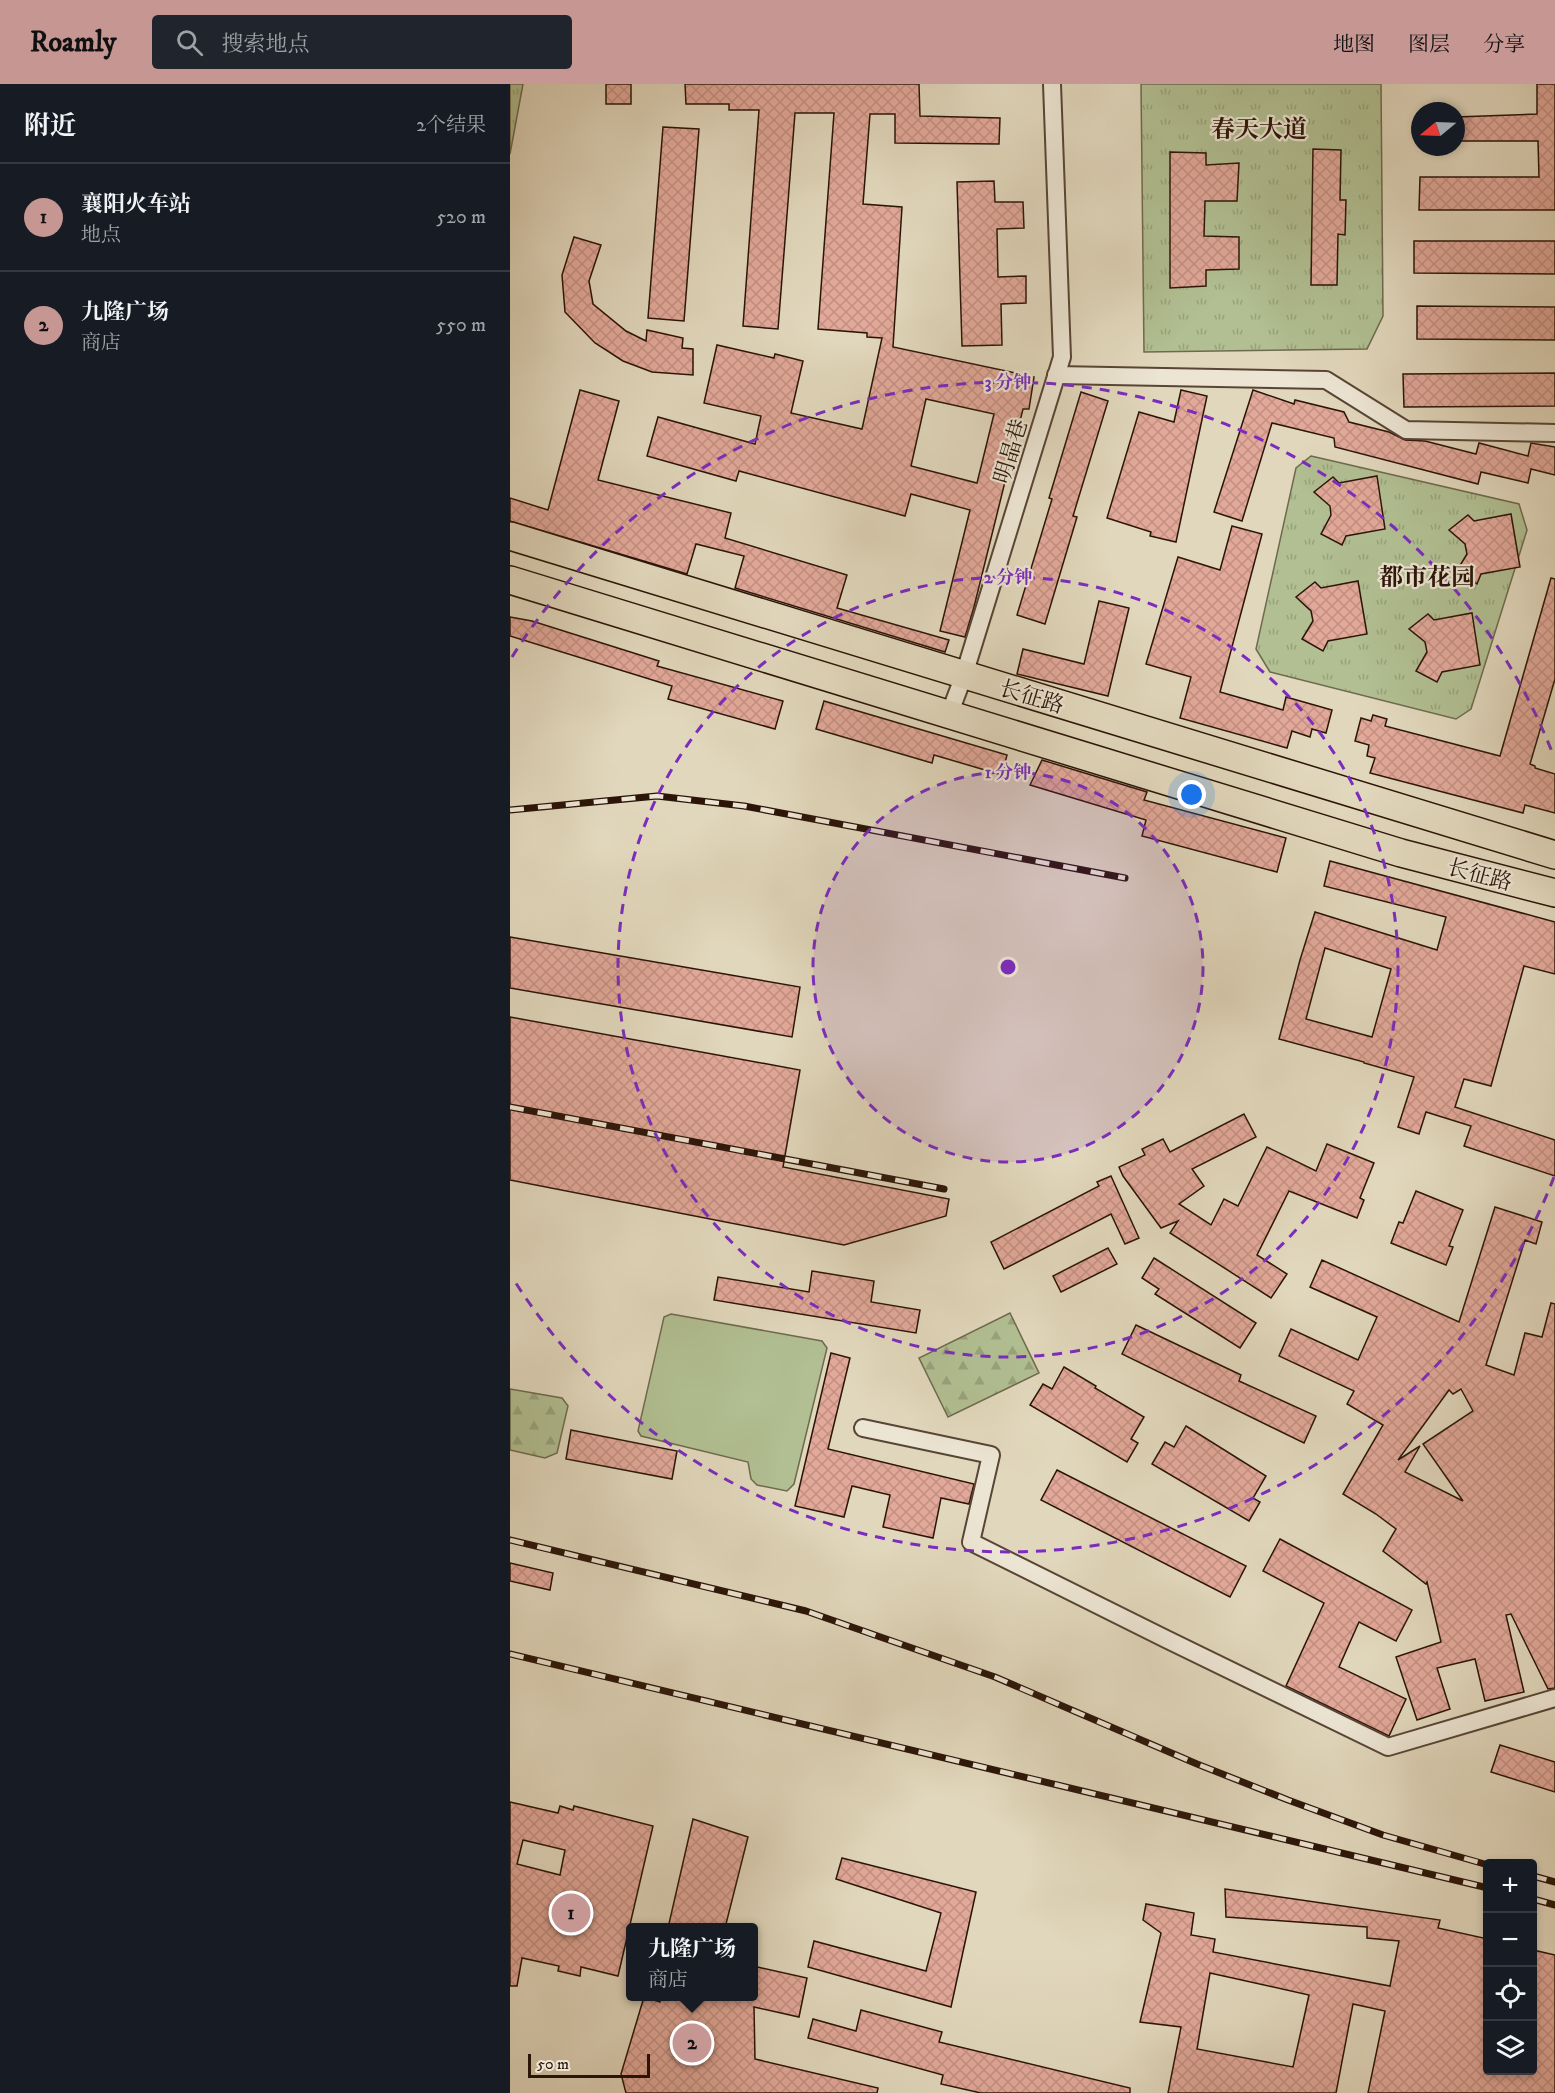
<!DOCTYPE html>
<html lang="zh">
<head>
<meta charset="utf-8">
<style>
  :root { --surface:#171b24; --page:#20242c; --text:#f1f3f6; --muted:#9ea1a6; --line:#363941; --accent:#c59692 }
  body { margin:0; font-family:"IM FELL DW Pica","Noto Serif SC",serif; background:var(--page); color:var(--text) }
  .controls { position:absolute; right:18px; bottom:18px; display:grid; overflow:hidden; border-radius:6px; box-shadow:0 3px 9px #0003 }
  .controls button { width:54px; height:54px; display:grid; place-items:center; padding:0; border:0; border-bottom:2px solid var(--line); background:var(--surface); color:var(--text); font:30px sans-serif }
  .compass { position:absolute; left:901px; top:18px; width:54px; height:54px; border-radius:50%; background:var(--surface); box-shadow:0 3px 9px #0003; rotate:251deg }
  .scale { position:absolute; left:18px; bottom:15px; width:122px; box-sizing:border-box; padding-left:6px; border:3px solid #2b1408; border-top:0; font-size:16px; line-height:21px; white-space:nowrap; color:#2b1408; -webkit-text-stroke:4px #ece5d3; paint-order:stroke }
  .you { position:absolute; left:682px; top:711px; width:21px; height:21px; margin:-15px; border:4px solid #fff; border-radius:50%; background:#1a73e8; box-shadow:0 0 0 9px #1a73e833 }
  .badge { display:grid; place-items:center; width:39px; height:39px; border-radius:50%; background:var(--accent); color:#111; font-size:20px; font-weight:700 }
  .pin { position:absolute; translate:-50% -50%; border:3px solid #fff; box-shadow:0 2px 6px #0006 }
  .popup { position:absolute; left:116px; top:1839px; width:132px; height:78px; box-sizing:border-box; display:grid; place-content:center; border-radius:6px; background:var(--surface); filter:drop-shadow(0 2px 4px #0005); font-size:20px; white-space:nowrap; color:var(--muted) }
  .popup b { font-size:22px; color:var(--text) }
  .popup::after { content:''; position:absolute; left:50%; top:100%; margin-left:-12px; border:12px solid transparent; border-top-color:var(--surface) }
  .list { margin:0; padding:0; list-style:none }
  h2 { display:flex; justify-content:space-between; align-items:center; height:78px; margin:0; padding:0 24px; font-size:26px }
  h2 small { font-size:20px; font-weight:400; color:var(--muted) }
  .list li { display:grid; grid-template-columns:39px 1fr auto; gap:18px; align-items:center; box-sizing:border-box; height:108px; padding:0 24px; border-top:2px solid var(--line) }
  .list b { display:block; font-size:22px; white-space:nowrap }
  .list p { margin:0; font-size:20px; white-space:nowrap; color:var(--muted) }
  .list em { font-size:20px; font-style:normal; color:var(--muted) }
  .icon { flex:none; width:33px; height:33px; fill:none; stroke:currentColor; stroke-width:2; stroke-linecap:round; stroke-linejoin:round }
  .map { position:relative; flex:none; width:1045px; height:2009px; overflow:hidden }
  header { display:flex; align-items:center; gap:36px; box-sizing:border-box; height:84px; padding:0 30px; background:var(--accent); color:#111 }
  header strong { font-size:28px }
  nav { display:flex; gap:33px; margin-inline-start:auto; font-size:21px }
  .search { width:420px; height:54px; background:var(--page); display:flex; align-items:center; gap:15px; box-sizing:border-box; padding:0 21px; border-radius:6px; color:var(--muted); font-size:22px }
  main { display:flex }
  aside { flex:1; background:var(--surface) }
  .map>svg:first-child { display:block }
</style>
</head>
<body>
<header>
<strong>Roamly</strong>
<div class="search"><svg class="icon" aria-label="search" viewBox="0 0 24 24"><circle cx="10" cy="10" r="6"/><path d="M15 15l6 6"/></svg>搜索地点</div>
<nav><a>地图</a><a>图层</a><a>分享</a></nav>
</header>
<main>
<aside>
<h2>附近<small>2个结果</small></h2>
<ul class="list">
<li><span class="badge">1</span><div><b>襄阳火车站</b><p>地点</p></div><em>520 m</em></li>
<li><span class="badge">2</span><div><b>九隆广场</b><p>商店</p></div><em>550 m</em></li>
</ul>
</aside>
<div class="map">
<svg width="1045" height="2009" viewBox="0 0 1045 2009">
  <defs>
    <pattern id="forest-firs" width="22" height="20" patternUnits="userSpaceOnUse" patternTransform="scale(1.5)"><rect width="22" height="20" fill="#b1bf92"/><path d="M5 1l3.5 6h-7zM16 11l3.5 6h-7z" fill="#98a37c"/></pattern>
    <pattern id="park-tufts" width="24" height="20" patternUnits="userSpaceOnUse" patternTransform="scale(1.5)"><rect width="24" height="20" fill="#b1bf92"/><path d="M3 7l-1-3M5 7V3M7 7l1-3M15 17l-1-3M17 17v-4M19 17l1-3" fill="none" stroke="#98a37c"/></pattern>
    <pattern id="building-cross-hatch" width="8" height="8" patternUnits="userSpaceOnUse" patternTransform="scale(1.5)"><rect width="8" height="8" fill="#e2a899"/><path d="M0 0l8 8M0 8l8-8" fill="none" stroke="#c29082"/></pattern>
  </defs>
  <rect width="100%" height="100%" fill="#e1d7bc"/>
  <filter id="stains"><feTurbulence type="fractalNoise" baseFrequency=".00333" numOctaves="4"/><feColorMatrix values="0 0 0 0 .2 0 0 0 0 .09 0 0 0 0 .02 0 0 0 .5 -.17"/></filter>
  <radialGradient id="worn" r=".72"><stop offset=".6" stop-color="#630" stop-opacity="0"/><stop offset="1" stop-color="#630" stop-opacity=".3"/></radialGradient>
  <path fill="#b1bf92" stroke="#6e6a4d" stroke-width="1.5" d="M161,1230L312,1257L317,1264L284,1400L277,1407L247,1401L241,1395L238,1378L131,1352L128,1347L154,1233Z"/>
  <g fill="url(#forest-firs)" stroke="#6e6a4d" stroke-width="1.5">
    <path d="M500,1229L529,1289L438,1333L409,1274Z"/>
    <path d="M0,1305L52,1314L58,1322L47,1369L35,1374L0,1366Z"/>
  </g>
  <g fill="url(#park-tufts)" stroke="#6e6a4d" stroke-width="1.5">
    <path d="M0,0H13L0,70Z"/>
    <path d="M631,0H871L873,232L857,265L634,268Z"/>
    <path d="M801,372L1009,420L1017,446L961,625L946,635L760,588L746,565L786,384Z"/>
  </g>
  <g fill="url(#building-cross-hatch)" stroke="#2b1408" stroke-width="1.5" fill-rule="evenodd">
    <rect x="96" y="0" width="25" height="20"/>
    <path d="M175,0H409L410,32L490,34L489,60L385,59V30H360L353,120L392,123L383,263L524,293L519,325H513L464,523L455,553L430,547L460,426L401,410L395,432L229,387L226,397L137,372L148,333L245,360L251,332L194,319L207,261L264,274L265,270L293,277L281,329L352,345L372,254L357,253V249L308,245L324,29H285L268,245L233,242L249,26H219V20H176ZM416,315L484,330L467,399L401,382Z"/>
    <path d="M1027,0H1045V126H909L910,93H1029L1028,57H946V33L1027,30Z"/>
    <path d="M153,43L189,45L174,237L138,234Z"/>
    <path d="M803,65L831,66L830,116H836L835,151L828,150L827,201H801Z"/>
    <path d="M660,68L696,69V81L729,79L727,117H695L694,152L729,153V185L696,186V202L660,204Z"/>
    <path d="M484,97L485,118H513L514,144L487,145L488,193L516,192V219L491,220L492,261L452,262L447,98Z"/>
    <path d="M64,153L91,161L79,197L83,220L116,247L136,257L137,246L173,254L172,264L183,265V291L142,288L113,277L85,259L55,228L52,191Z"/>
    <path d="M904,157H1045V190L904,189Z"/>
    <path d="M907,222L1045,223V256L907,255Z"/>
    <path d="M1045,289V322L894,323L893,290Z"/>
    <path d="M70,306L109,317L88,396L221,429L215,454L337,491L327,524L439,556L435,568L225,504L234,472L186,460L177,490L0,437V414L38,426Z"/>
    <path d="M671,306L697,312L666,458L640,452L641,448L597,434L629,328L664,338Z"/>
    <path d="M743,306L784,320L785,316L834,328L839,338L879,348L895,356L915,357L966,370L969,359L1018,372L1021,359L1045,363V391L1021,385L1018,399L971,388L968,400L825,363L824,354L762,339L732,437L704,428Z"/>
    <path d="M571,308L598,317L563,432L567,433L535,540L507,531L542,415L539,414Z"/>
    <path d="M867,392L875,445L836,452L832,461L811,450L821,431L820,422L804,408L823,393L829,399Z"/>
    <path d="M1001,430L1010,483L971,490L967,500L946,488L957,470L955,460L939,446L958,431L964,437Z"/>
    <path d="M722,442L752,450L710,608L773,626L776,613L822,626L816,649L802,645L800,653L782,647L777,664L670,634L681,593L636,580L668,473L710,486Z"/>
    <path d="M1041,494L1045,495V595L1020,680L1025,682V684L1045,690V729L1015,721L1013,729L860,689L865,674L857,672L859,661L845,657L851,634L861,637L863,631L877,635L875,642L990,672Z"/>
    <path d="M848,497L857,550L818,557L813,567L792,555L803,537L801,527L786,513L805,498L811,504Z"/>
    <path d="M589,517L619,524L598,612L507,590L513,565L574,580Z"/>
    <path d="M962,529L970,581L932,588L927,598L906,587L917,568L915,558L899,545L918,530L924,536Z"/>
    <path d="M0,533L22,537L149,577L147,582L273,617L265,645L158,615L162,602L0,552Z"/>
    <path d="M314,617L497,671L492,691L424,671L422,679L306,645Z"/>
    <path d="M532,676L637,708L634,716L776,754L767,788L632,752L636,736L520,701Z"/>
    <path d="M820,777L1045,838V890L1014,882L981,1002L954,995L945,1023L1045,1056V1092L954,1062L961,1042L916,1028L909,1050L888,1043L904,993L854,979V978L769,955L790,876L805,828L927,866L936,833L814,802ZM815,864L881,885L862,953L796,935Z"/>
    <path d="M0,853L290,903L282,953L0,904Z"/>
    <path d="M0,933L290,986L273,1083L439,1115L436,1132L334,1161L0,1096Z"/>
    <path d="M734,1030L746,1053L682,1085L694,1102L669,1120L701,1141L714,1115L728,1122L757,1063L806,1087L817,1060L864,1079L850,1114L854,1116L847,1134L779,1107L747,1171L777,1190L761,1214L660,1149L668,1137L651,1144L613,1092L609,1083L635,1071L632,1065L653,1055L660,1068Z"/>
    <path d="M601,1092L629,1154L615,1160L601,1130L494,1185L481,1158L589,1102L587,1098Z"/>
    <path d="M906,1107L953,1126L939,1162L943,1163L936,1181L881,1159L889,1138L893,1139Z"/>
    <path d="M985,1123L1032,1138L1026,1160L1015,1156L976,1281L1004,1291L1015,1249L1032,1253L1041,1219L1045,1220V1604L1038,1605L1001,1530L996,1531L1014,1608L975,1617L965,1575L927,1584L940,1625L907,1636L886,1573L931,1558L917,1498L916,1500L873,1467L886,1445L866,1430L833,1410L873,1341L837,1320L844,1307L769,1272L781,1245L848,1276L867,1233L800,1203L812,1176L949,1238ZM951,1305L963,1327L913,1360L953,1417L895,1388L910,1362L888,1376L939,1306L943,1310Z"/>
    <path d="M598,1164L607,1180L551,1208L543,1192Z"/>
    <path d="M644,1174L746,1239L730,1264L645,1210L649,1205L632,1194Z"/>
    <path d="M302,1187L364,1197L361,1218L410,1226L406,1249L204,1216L208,1193L299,1208Z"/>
    <path d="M626,1241L731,1291L729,1297L806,1332L794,1359L612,1270Z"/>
    <path d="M321,1269L340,1274L318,1365L464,1400L459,1420L431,1414L423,1454L373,1443L380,1411L342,1402L334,1433L285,1422Z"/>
    <path d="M554,1283L586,1302L585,1304L634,1333L621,1355L628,1359L617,1378L520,1321L533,1300L542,1305Z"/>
    <path d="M676,1342L756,1392L743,1414L750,1418L739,1437L642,1380L655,1358L664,1363Z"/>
    <path d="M61,1346L167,1367L162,1395L56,1375Z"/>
    <path d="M547,1386L736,1482L720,1513L531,1416Z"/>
    <path d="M770,1455L902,1526L886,1557L849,1538L829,1583L896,1615L879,1652L776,1602L814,1519L753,1487Z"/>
    <path d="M0,1479L43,1489L40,1506L0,1497Z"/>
    <path d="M990,1661L1045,1678V1708L981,1688Z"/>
    <path d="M0,1718L48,1729L50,1722L63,1726L64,1722L143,1742L108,1892L71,1883L70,1892L48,1887L49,1882L12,1874L7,1902H0ZM13,1756L55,1766L50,1791L7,1780Z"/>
    <path d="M183,1735L238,1753L215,1844H158Z"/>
    <path d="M332,1774L466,1808L441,1923L298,1883L304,1857L416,1887L431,1829L326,1795Z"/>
    <path d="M715,1805L930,1836L928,1844L978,1855V1986H1023V1866L1045,1871V2009H858L875,1927L843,1920L826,2009H658L671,1943L630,1938L651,1849L633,1836L636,1820L684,1829L681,1851L705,1855L703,1868L880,1902L889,1857L857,1854V1843L716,1833ZM700,1889L799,1911L783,1983L687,1965Z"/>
    <path d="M243,1882L297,1894L289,1933L244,1923L245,1975L368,2004L367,2009H116L111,1990L134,1913L150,1918L151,1912H243Z"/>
    <path d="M351,1926L432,1948L429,1958L620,2004V2009H471L431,2000L433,1991L298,1954L303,1935L346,1947Z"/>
  </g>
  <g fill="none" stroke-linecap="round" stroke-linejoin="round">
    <defs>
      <g id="minor">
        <path d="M546,291L816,296L896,346L1045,349"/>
        <path d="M439,631L454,591L552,273L542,0"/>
        <path d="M353,1344L481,1371L461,1458L656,1555L878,1663L1045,1614"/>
      </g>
      <g id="primary">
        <path d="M0,452L1045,771"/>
        <path d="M0,496L891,769L1045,809"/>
      </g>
    </defs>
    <use href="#minor" stroke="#584535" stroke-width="20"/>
    <use href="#primary" stroke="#2b1408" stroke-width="30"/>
    <use href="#minor" stroke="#ece5d3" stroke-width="16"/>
    <use href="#primary" stroke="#e1d7bc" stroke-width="27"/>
    <defs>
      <g id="rail">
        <path d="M0,726L147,712L234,722L615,794"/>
        <path d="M0,1023L434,1105"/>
        <path d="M0,1456L296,1527L485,1593L687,1680L778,1716L873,1751L978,1781"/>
        <path d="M0,1570L978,1804"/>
        <path d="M1023,1792L1045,1798"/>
        <path d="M1023,1815L1045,1821"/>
      </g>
    </defs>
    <use href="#rail" stroke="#2b1408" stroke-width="7"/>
    <use href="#rail" stroke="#ece5d3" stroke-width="4.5" stroke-dasharray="14" stroke-linecap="butt"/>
  </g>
  <circle cx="498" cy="883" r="195" fill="#7b2cbf" fill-opacity=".12"/>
  <g fill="none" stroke="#7b2cbf" stroke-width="3" stroke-dasharray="10 8">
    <circle cx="498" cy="883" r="195"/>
    <circle cx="498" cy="883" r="390"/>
    <path d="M1044 1093A585 585 0 0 1 2 1193M2 573A585 585 0 0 1 1044 673"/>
  </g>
  <g text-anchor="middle" stroke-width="4.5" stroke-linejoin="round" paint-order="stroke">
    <g font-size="22" fill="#2b1408" stroke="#ece5d3">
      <text transform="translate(500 367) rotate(-73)" y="8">明晶巷</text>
      <text transform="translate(522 612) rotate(17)" y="8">长征路</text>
      <text transform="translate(970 790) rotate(15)" y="8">长征路</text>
    </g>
    <g font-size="24" font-weight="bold" fill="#2b1408" stroke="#ece5d3">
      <text x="749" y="53">春天大道</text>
      <text x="917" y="501">都市花园</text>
    </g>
  </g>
  <circle cx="498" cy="883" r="9" fill="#7b2cbf" stroke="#ece5d3" stroke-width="3"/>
  <g font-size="18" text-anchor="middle" font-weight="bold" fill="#7b2cbf" stroke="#ece5d3" stroke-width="4.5" stroke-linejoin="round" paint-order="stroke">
    <text x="498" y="304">3 分钟</text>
    <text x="498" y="499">2 分钟</text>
    <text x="498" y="694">1 分钟</text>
  </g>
  <rect width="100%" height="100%" filter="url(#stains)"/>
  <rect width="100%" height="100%" fill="url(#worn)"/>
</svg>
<div class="controls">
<button>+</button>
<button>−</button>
<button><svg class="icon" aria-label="locate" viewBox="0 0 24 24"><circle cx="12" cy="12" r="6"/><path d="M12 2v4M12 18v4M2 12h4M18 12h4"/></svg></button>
<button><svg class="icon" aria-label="layers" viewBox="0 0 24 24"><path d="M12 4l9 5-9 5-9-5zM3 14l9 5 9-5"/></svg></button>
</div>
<svg class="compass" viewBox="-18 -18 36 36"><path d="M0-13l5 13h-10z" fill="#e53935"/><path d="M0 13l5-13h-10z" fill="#9ea1a6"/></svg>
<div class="scale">50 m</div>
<div class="you"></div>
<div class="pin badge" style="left:61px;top:1829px">1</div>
<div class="pin badge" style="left:182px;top:1959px">2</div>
<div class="popup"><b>九隆广场</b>商店</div>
</div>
</main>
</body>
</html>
